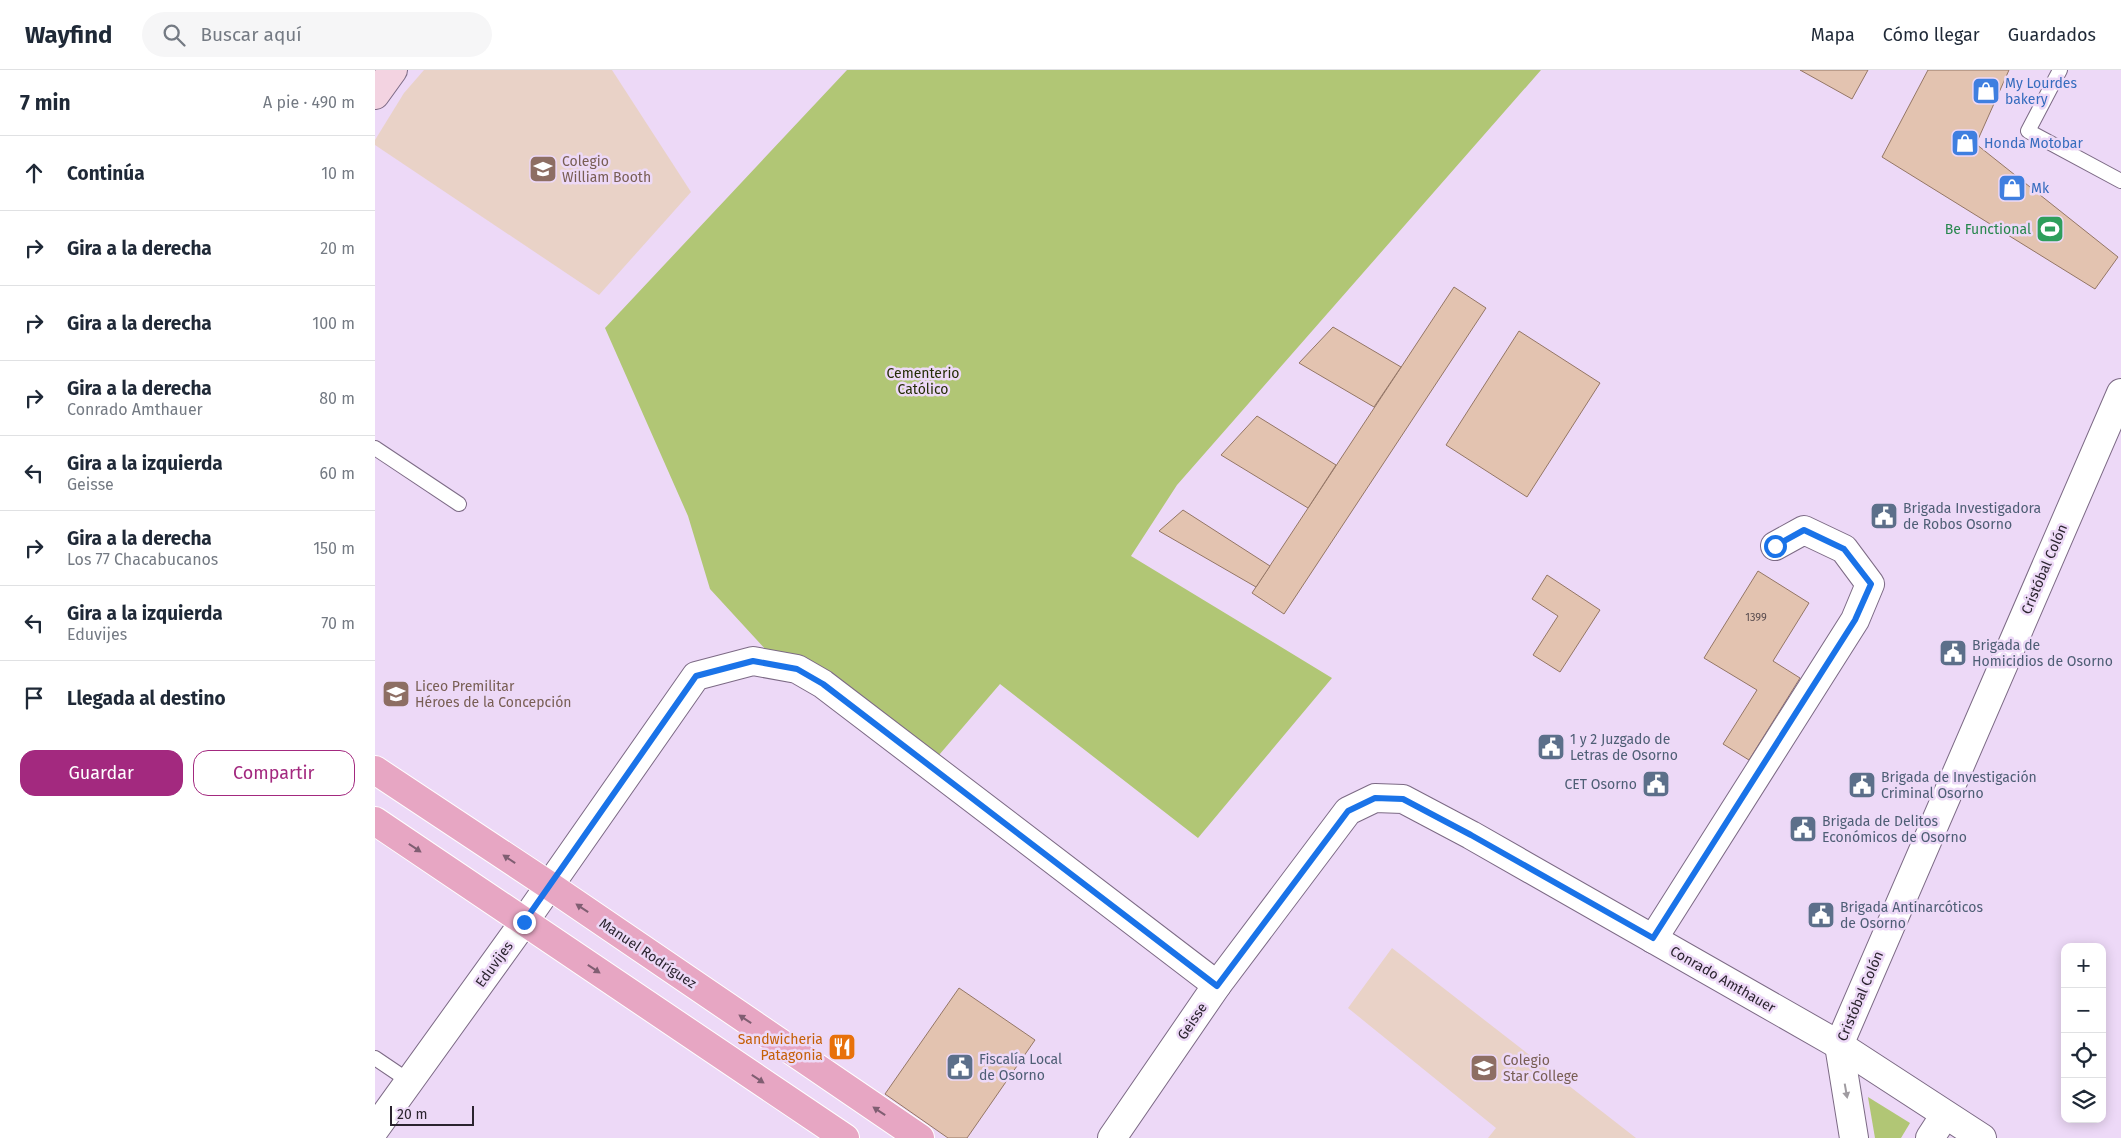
<!DOCTYPE html>
<html lang="es">
<head>
<meta charset="utf-8">
<style>
  :root { --surface:#fff; --page:#f6f6f7; --text:#1f2937; --muted:#747a83; --line:#e0e1e3; --accent:#a3297f }
  body { margin:0; font-family:"Fira Sans",sans-serif; background:var(--page); color:var(--text) }
  .controls { position:absolute; right:15px; bottom:15px; display:grid; overflow:hidden; border-radius:10px; box-shadow:0 2px 12px #0003 }
  .controls button { width:45px; height:45px; display:grid; place-items:center; padding:0; border:0; border-bottom:1px solid var(--line); background:var(--surface); color:var(--text); font:25px sans-serif }
  .scale { position:absolute; left:15px; bottom:12px; width:84px; box-sizing:border-box; padding-left:5px; border:2px solid #2b242f; border-top:0; font-size:14px; line-height:18px; white-space:nowrap; color:#2b242f; -webkit-text-stroke:4px #edd9f7; paint-order:stroke }
  .stop { position:absolute; width:15px; height:15px; margin:-11px; border:4px solid #1a73e8; border-radius:50%; background:#fff }
  .stop.end { background:#1a73e8; border-color:#fff; box-shadow:0 1px 5px #0008 }
  .list { margin:0; padding:0; list-style:none }
  h2 { display:flex; justify-content:space-between; align-items:center; height:65px; margin:0; padding:0 20px; font-size:21px }
  h2 small { font-size:16px; font-weight:400; color:var(--muted) }
  .list li { display:grid; grid-template-columns:32px 1fr auto; gap:15px; align-items:center; box-sizing:border-box; height:75px; padding:0 20px; border-top:1px solid var(--line) }
  .list b { display:block; font-size:19px; white-space:nowrap }
  .list p { margin:0; font-size:16px; white-space:nowrap; color:var(--muted) }
  .list em { font-size:16px; font-style:normal; color:var(--muted) }
  .actions { display:flex; gap:10px; padding:15px 20px }
  .actions a { flex:1; padding:11px 0; border:1px solid var(--accent); border-radius:15px; text-align:center; font-size:18px; color:var(--accent) }
  .actions .main { background:var(--accent); color:#fff }
  .icon { flex:none; width:28px; height:28px; fill:none; stroke:currentColor; stroke-width:2; stroke-linecap:round; stroke-linejoin:round }
  .map { position:relative; flex:none; width:1746px; height:1068px; overflow:hidden }
  header { display:flex; align-items:center; gap:30px; box-sizing:border-box; height:70px; padding:0 25px; background:var(--surface); border-bottom:1px solid var(--line) }
  header strong { font-size:24px }
  nav { display:flex; gap:28px; margin-inline-start:auto; font-size:18px }
  .search { width:350px; height:45px; background:var(--page); display:flex; align-items:center; gap:12px; box-sizing:border-box; padding:0 18px; border-radius:28px; color:var(--muted); font-size:19px }
  main { display:flex }
  aside { flex:1; background:var(--surface) }
  .map>svg:first-child { display:block }
</style>
</head>
<body>
<header>
<strong>Wayfind</strong>
<div class="search"><svg class="icon" aria-label="search" viewBox="0 0 24 24"><circle cx="10" cy="10" r="6"/><path d="M15 15l6 6"/></svg>Buscar aquí</div>
<nav><a>Mapa</a><a>Cómo llegar</a><a>Guardados</a></nav>
</header>
<main>
<aside>
<h2>7 min<small>A pie · 490 m</small></h2>
<ul class="list">
<li><svg class="icon" aria-label="ahead" viewBox="0 0 24 24"><path d="M12 20V5M6 11l6-6 6 6"/></svg><div><b>Continúa</b></div><em>10 m</em></li>
<li><svg class="icon" aria-label="right" viewBox="0 0 24 24"><path d="M7 20v-9h11M14 6l5 5-5 5"/></svg><div><b>Gira a la derecha</b></div><em>20 m</em></li>
<li><svg class="icon" aria-label="right" viewBox="0 0 24 24"><path d="M7 20v-9h11M14 6l5 5-5 5"/></svg><div><b>Gira a la derecha</b></div><em>100 m</em></li>
<li><svg class="icon" aria-label="right" viewBox="0 0 24 24"><path d="M7 20v-9h11M14 6l5 5-5 5"/></svg><div><b>Gira a la derecha</b><p>Conrado Amthauer</p></div><em>80 m</em></li>
<li><svg class="icon" aria-label="left" viewBox="0 0 24 24"><path d="M17 20v-9H6M10 6l-5 5 5 5"/></svg><div><b>Gira a la izquierda</b><p>Geisse</p></div><em>60 m</em></li>
<li><svg class="icon" aria-label="right" viewBox="0 0 24 24"><path d="M7 20v-9h11M14 6l5 5-5 5"/></svg><div><b>Gira a la derecha</b><p>Los 77 Chacabucanos</p></div><em>150 m</em></li>
<li><svg class="icon" aria-label="left" viewBox="0 0 24 24"><path d="M17 20v-9H6M10 6l-5 5 5 5"/></svg><div><b>Gira a la izquierda</b><p>Eduvijes</p></div><em>70 m</em></li>
<li><svg class="icon" aria-label="arrive" viewBox="0 0 24 24"><path d="M6 21V4h12l-3 4 3 4H6"/></svg><div><b>Llegada al destino</b></div></li>
</ul>
<div class="actions"><a class="main">Guardar</a><a>Compartir</a></div>
</aside>
<div class="map">
<svg width="1746" height="1068" viewBox="0 0 1746 1068">
  <rect width="100%" height="100%" fill="#edd9f7"/>
  <g fill="#e9d2c7">
    <path d="M49,0H237L316,122L224,225L0,75V70L29,23Z"/>
    <path d="M1017,878L1261,1068H1113L1121,1058L973,938Z"/>
  </g>
  <g fill="#b1c675">
    <path d="M472,0H1166L802,415L756,486L957,608L823,768L625,614L558,692L405,595L335,519L313,446L230,258Z"/>
    <path d="M1493,1027L1535,1053L1526,1068H1500Z"/>
  </g>
  <g fill="#e3c3b0" stroke="#947665">
    <path d="M1425,0H1493L1477,29Z"/>
    <path d="M1553,0H1634L1601,74L1743,187L1720,219L1507,87Z"/>
    <path d="M1079,217L1111,238L909,544L877,523Z"/>
    <path d="M958,257L1026,297L999,337L924,293Z"/>
    <path d="M1144,261L1225,313L1152,427L1071,375Z"/>
    <path d="M882,346L961,395L933,438L846,385Z"/>
    <path d="M808,440L895,496L881,517L784,461Z"/>
    <path d="M1383,501L1434,533L1398,591L1425,608L1374,690L1348,674L1382,620L1329,588Z"/>
    <path d="M1172,505L1225,540L1185,602L1158,585L1183,546L1157,529Z"/>
    <path d="M584,918L660,970L592,1068H573L510,1024Z"/>
  </g>
  <g fill="none" stroke-linecap="round" stroke-linejoin="round">
    <defs>
      <g id="service">
        <path d="M1685,0L1653,61L1746,111"/>
        <path d="M0,378L84,434"/>
        <path d="M0,988L34,1011"/>
      </g>
      <g id="minor">
        <path d="M1278,869L1480,550L1495,514L1469,479L1429,460L1400,476"/>
        <path d="M842,915L973,741L1000,728L1028,729L1096,765L1464,975L1607,1068"/>
        <path d="M1479,1068L1464,975L1746,323"/>
        <path d="M1555,1068L1570,1045"/>
      </g>
      <path id="tertiary" d="M0,1059L149,852L321,606L378,591L422,599L448,614L842,915L737,1068"/>
      <path id="secondary" d="M0,25L18,0"/>
      <g id="primary">
        <path d="M0,700L175,816L545,1068"/>
        <path d="M0,751L470,1068"/>
      </g>
    </defs>
    <use href="#service" stroke="#7c6a85" stroke-width="16"/>
    <use href="#minor" stroke="#7c6a85" stroke-width="30"/>
    <use href="#tertiary" stroke="#7c6a85" stroke-width="30"/>
    <use href="#secondary" stroke="#7c6a85" stroke-width="30"/>
    <use href="#primary" stroke="#fff" stroke-width="30"/>
    <use href="#service" stroke="#fff" stroke-width="14"/>
    <use href="#minor" stroke="#fff" stroke-width="28"/>
    <use href="#tertiary" stroke="#fff" stroke-width="28"/>
    <use href="#secondary" stroke="#f3d3e1" stroke-width="28"/>
    <use href="#primary" stroke="#e7a6c3" stroke-width="28"/>
  </g>
  <defs><path id="oneway-solid" d="M-6-.8H1V-3.2L6.5 0L1 3.2V.8H-6Z" transform="scale(1.25)"/></defs>
  <g fill="#805e72">
    <use href="#oneway-solid" transform="translate(40 778) rotate(34)"/>
    <use href="#oneway-solid" transform="translate(134 789) rotate(-146)"/>
    <use href="#oneway-solid" transform="translate(207 838) rotate(-146)"/>
    <use href="#oneway-solid" transform="translate(219 899) rotate(34)"/>
    <use href="#oneway-solid" transform="translate(370 949) rotate(-146)"/>
    <use href="#oneway-solid" transform="translate(383 1009) rotate(34)"/>
    <use href="#oneway-solid" transform="translate(504 1041) rotate(-146)"/>
  </g>
  <use fill="#a09ca1" href="#oneway-solid" transform="translate(1471 1021) rotate(80)"/>
  <g fill="none" stroke-linecap="round" stroke-linejoin="round">
    <path stroke="#1a73e8" stroke-width="6" d="M149,852L321,606L378,591L422,599L448,614L842,916L973,741L1000,728L1028,729L1096,765L1278,868L1480,550L1496,514L1469,479L1429,460L1400,476"/>
  </g>
  <defs>
    <symbol id="shop-square" viewBox="-11 -11 22 22"><rect x="-9" y="-9" width="18" height="18" rx="4" fill="#3f7fe0" stroke="#edd9f7"/><path d="M-5-2.5h2.3a2.7 3.5 0 0 1 5.4 0H5L5.5 6h-11ZM-1.5-2.5h3a1.5 2.3 0 0 0-3 0Z" fill="#fff"/></symbol>
    <symbol id="school-square" viewBox="-11 -11 22 22"><rect x="-9" y="-9" width="18" height="18" rx="4" fill="#8d6e63" stroke="#edd9f7"/><path d="M0-5L7-2L0 1L-7-2ZM-4 1L0 2.5L4 1V4Q0 6-4 4Z" fill="#fff"/></symbol>
    <symbol id="stadium-square" viewBox="-11 -11 22 22"><rect x="-9" y="-9" width="18" height="18" rx="4" fill="#2e9e5b" stroke="#edd9f7"/><path d="M0-5a6.5 5 0 1 0 0 10a6.5 5 0 1 0 0-10ZM-3.5-1.8h7v3.6h-7Z" fill="#fff"/></symbol>
    <symbol id="civic-square" viewBox="-11 -11 22 22"><rect x="-9" y="-9" width="18" height="18" rx="4" fill="#5c6f8a" stroke="#edd9f7"/><path d="M-.6-6.5H3V-4.5H.6V-3L4-1V1h2V6H-6V1h2V-1L-.6-3ZM-1.2 2.5V6h2.4V2.5Z" fill="#fff"/></symbol>
    <symbol id="restaurant-square" viewBox="-11 -11 22 22"><rect x="-9" y="-9" width="18" height="18" rx="4" fill="#e8710a" stroke="#edd9f7"/><path d="M-5-6h1v4h1v-4h1v4h1v-4h1v5L-1.5 .5V6h-2V.5L-5-1ZM5-6V6H3V1.5H1.5Q1.5-4 5-6Z" fill="#fff"/></symbol>
  </defs>
  <g fill-rule="evenodd">
    <use href="#shop-square" x="1595" y="5" width="32" height="32"/>
    <use href="#shop-square" x="1574" y="57" width="32" height="32"/>
    <use href="#school-square" x="152" y="83" width="32" height="32"/>
    <use href="#shop-square" x="1621" y="102" width="32" height="32"/>
    <use href="#stadium-square" x="1659" y="143" width="32" height="32"/>
    <use href="#civic-square" x="1493" y="430" width="32" height="32"/>
    <use href="#civic-square" x="1562" y="567" width="32" height="32"/>
    <use href="#school-square" x="5" y="608" width="32" height="32"/>
    <use href="#civic-square" x="1160" y="661" width="32" height="32"/>
    <use href="#civic-square" x="1265" y="698" width="32" height="32"/>
    <use href="#civic-square" x="1471" y="699" width="32" height="32"/>
    <use href="#civic-square" x="1412" y="743" width="32" height="32"/>
    <use href="#civic-square" x="1430" y="829" width="32" height="32"/>
    <use href="#restaurant-square" x="451" y="961" width="32" height="32"/>
    <use href="#civic-square" x="569" y="981" width="32" height="32"/>
    <use href="#school-square" x="1093" y="982" width="32" height="32"/>
  </g>
  <g text-anchor="middle" stroke-width="5" stroke-linejoin="round" paint-order="stroke">
    <g font-size="11" fill="#594c4f">
      <text x="1381" y="551">1399</text>
    </g>
    <g font-size="14" fill="#366cbe" stroke="#edd9f7" text-anchor="start">
      <text x="1630" y="18">My Lourdes<tspan x="1630" dy="16">bakery</tspan></text>
      <text x="1609" y="78">Honda Motobar</text>
      <text x="1656" y="123">Mk</text>
    </g>
    <g font-size="14" fill="#785e54" stroke="#edd9f7" text-anchor="start">
      <text x="187" y="96">Colegio<tspan x="187" dy="16">William Booth</tspan></text>
      <text x="40" y="621">Liceo Premilitar<tspan x="40" dy="16">Héroes de la Concepción</tspan></text>
      <text x="1128" y="995">Colegio<tspan x="1128" dy="16">Star College</tspan></text>
    </g>
    <g font-size="14" fill="#27864d" stroke="#edd9f7" text-anchor="end">
      <text x="1656" y="164">Be Functional</text>
    </g>
    <g font-size="14" fill="#252d06" stroke="#edd9f7">
      <text x="548" y="308">Cementerio<tspan x="548" dy="16">Católico</tspan></text>
    </g>
    <g font-size="14" fill="#4e5e75" stroke="#edd9f7" text-anchor="start">
      <text x="1528" y="443">Brigada Investigadora<tspan x="1528" dy="16">de Robos Osorno</tspan></text>
      <text x="1597" y="580">Brigada de<tspan x="1597" dy="16">Homicidios de Osorno</tspan></text>
      <text x="1195" y="674">1 y 2 Juzgado de<tspan x="1195" dy="16">Letras de Osorno</tspan></text>
      <text x="1506" y="712">Brigada de Investigación<tspan x="1506" dy="16">Criminal Osorno</tspan></text>
      <text x="1262" y="719" text-anchor="end">CET Osorno</text>
      <text x="1447" y="756">Brigada de Delitos<tspan x="1447" dy="16">Económicos de Osorno</tspan></text>
      <text x="1465" y="842">Brigada Antinarcóticos<tspan x="1465" dy="16">de Osorno</tspan></text>
      <text x="604" y="994">Fiscalía Local<tspan x="604" dy="16">de Osorno</tspan></text>
    </g>
    <g font-size="14" fill="#2b242f" stroke="#edd9f7">
      <text transform="translate(1669 499) rotate(-67)" y="5">Cristóbal Colón</text>
      <text transform="translate(273 883) rotate(34)" y="5">Manuel Rodríguez</text>
      <text transform="translate(119 894) rotate(-54)" y="5">Eduvijes</text>
      <text transform="translate(1348 909) rotate(30)" y="5">Conrado Amthauer</text>
      <text transform="translate(1485 926) rotate(-67)" y="5">Cristóbal Colón</text>
      <text transform="translate(817 951) rotate(-56)" y="5">Geisse</text>
    </g>
    <g font-size="14" fill="#c56008" stroke="#edd9f7" text-anchor="end">
      <text x="448" y="974">Sandwicheria<tspan x="448" dy="16">Patagonia</tspan></text>
    </g>
  </g>
</svg>
<div class="controls">
<button>+</button>
<button>−</button>
<button><svg class="icon" aria-label="locate" viewBox="0 0 24 24"><circle cx="12" cy="12" r="6"/><path d="M12 2v4M12 18v4M2 12h4M18 12h4"/></svg></button>
<button><svg class="icon" aria-label="layers" viewBox="0 0 24 24"><path d="M12 4l9 5-9 5-9-5zM3 14l9 5 9-5"/></svg></button>
</div>
<div class="scale">20 m</div>
<div class="stop" style="left:1400px;top:476px"></div>
<div class="stop end" style="left:149px;top:852px"></div>
</div>
</main>
</body>
</html>
